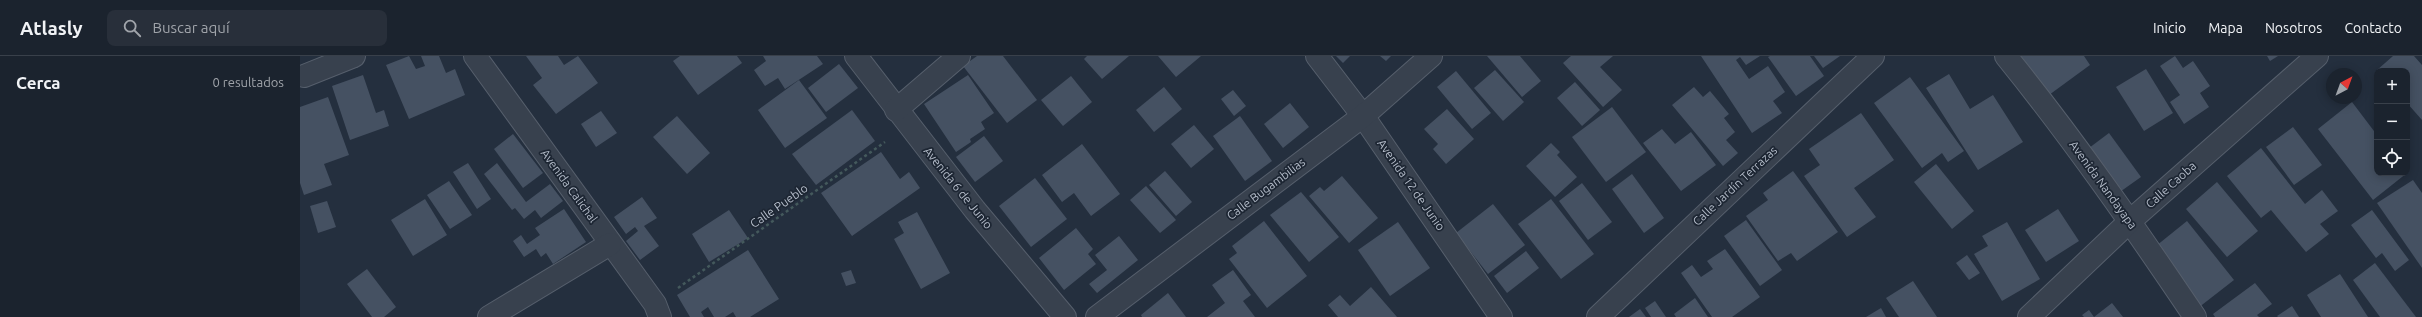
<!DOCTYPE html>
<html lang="es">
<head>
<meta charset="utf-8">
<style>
  :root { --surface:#1b232e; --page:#282f3a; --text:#f1f3f6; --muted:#a0a4aa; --line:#39404a }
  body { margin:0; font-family:Ubuntu,sans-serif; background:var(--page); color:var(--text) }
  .controls { position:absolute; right:12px; top:12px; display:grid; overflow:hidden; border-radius:8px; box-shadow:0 2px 10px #0003 }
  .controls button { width:36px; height:36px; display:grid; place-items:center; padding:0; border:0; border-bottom:1px solid var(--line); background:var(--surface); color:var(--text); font:20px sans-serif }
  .compass { position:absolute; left:2026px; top:12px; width:36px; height:36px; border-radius:50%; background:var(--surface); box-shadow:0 2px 10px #0003; rotate:41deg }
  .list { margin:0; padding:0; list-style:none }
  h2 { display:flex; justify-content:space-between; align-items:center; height:52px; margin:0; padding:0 16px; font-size:17px }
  h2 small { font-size:13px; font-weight:400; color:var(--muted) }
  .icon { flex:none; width:22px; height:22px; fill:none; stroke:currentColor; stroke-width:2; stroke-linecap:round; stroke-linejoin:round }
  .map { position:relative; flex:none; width:2122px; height:261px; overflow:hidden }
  header { display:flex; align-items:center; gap:24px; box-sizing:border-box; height:56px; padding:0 20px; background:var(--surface); border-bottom:1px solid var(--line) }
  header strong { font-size:19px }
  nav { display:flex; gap:22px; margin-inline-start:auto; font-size:14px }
  .search { width:280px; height:36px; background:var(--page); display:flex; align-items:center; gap:10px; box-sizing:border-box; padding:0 14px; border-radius:8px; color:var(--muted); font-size:15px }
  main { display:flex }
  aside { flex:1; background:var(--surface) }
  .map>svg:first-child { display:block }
</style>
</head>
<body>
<header>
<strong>Atlasly</strong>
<div class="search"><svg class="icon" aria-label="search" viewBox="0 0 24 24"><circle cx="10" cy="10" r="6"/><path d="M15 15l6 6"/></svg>Buscar aquí</div>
<nav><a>Inicio</a><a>Mapa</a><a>Nosotros</a><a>Contacto</a></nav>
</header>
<main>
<aside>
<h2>Cerca<small>0 resultados</small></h2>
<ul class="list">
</ul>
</aside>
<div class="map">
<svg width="2122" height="261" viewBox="0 0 2122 261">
  <rect width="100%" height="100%" fill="#242f3e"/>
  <g fill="#455162">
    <path d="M109,0L116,13L125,10L121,0H139L146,17L155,13L165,39L109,63L86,9Z"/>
    <path d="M226,0H258L264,9L278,0L298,27L256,58L233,29L242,22Z"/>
    <path d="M380,0H437L442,7L398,39L373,5Z"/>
    <path d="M463,0H517L523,8L485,33L478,22L465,30L454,14L466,5Z"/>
    <path d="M677,0H703L737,44L707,67L663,10Z"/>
    <path d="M787,0H829L802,23L784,3Z"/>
    <path d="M858,0H901L876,21Z"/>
    <path d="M1036,0H1050L1043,7Z"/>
    <path d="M1080,0H1091L1086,5Z"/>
    <path d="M1187,0H1220L1241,25L1222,41Z"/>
    <path d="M1271,0H1313L1300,11L1322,34L1303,51L1263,7Z"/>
    <path d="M1401,0H1460L1446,9L1440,1L1436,4L1449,23L1468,10L1485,36L1473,45L1482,57L1452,77Z"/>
    <path d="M1470,0H1510L1524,20L1496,40L1468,1Z"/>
    <path d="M1514,0H1540L1523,12Z"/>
    <path d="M1721,0H1784L1790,9L1749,39Z"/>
    <path d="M1875,0L1883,12L1893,5L1910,30L1900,37L1909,51L1884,68L1870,46L1880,39L1860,10Z"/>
    <path d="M1967,0H1978L1970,5Z"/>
    <path d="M2093,0H2114L2122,9V64L2107,47V15L2077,14Z"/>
    <path d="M539,8L558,32L526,56L508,32Z"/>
    <path d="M1846,13L1873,57L1844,75L1816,31Z"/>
    <path d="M1195,14L1224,46L1203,65L1174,32Z"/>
    <path d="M1156,15L1191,57L1172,73L1137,31Z"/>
    <path d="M1649,18L1670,53L1693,39L1723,86L1678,114L1626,32Z"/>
    <path d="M63,19L76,57L84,54L89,70L50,84L32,30Z"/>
    <path d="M668,19L694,57L681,66L685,73L670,83L671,86L656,96L624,48Z"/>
    <path d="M771,20L792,46L763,70L741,44Z"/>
    <path d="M1610,21L1664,95L1648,106L1642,97L1622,112L1574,47Z"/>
    <path d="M499,24L527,62L485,92L458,54Z"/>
    <path d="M1275,26L1300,54L1282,70L1257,42Z"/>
    <path d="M864,31L882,53L854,76L836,54Z"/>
    <path d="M1394,31L1403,41L1410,35L1429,58L1424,62L1435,76L1426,84L1438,97L1423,110L1372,49Z"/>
    <path d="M933,34L946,50L934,60L921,43Z"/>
    <path d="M28,41L49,99L24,108L32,129L4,139L0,127V51Z"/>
    <path d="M2052,46L2077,79V117H2107L2073,144L2018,73Z"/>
    <path d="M990,47L1009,71L983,92L964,68Z"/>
    <path d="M1312,51L1346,96L1306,126L1272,81Z"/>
    <path d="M1147,53L1174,83L1146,108L1133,93L1138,88L1124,73Z"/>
    <path d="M552,54L575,85L516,129L492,98Z"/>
    <path d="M301,55L317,77L296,91L281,68Z"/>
    <path d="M1561,57L1594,104L1554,132L1576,161L1547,181L1504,120L1520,109L1509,93Z"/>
    <path d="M377,60L410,97L387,118L353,81Z"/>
    <path d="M940,60L972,105L945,125L913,80Z"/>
    <path d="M894,69L914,93L891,112L871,88Z"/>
    <path d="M1993,71L2022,109L1994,129L1966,91Z"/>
    <path d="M1362,73L1375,88L1391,76L1416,109L1381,135L1343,87Z"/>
    <path d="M1809,77L1841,121L1817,138L1785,95Z"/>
    <path d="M213,78L243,117L223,132L194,93Z"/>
    <path d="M684,80L703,105L675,126L656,101Z"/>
    <path d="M1251,87L1260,96L1257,99L1277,121L1255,141L1226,110Z"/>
    <path d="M782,88L820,138L791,160L774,137L762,146L742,119Z"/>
    <path d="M1961,92L2005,148L2022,134L2038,155L2020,168L2029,178L2006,196L1971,154L1961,162L1927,120Z"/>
    <path d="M581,96L600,123L609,116L620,132L552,180L521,137Z"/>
    <path d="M168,107L191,143L177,153L153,116Z"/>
    <path d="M197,107L226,146L250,128L263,145L241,162L235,154L224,163L215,152L212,154L184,118Z"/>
    <path d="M1636,108L1674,155L1652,173L1614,126Z"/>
    <path d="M865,115L892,146L876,160L849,129Z"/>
    <path d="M1493,115L1538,176L1497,205L1491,197L1478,205L1446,160L1468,144L1463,137Z"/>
    <path d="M1332,118L1364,162L1344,177L1312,133Z"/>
    <path d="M1042,120L1078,162L1049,187L1009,140L1020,131L1024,135Z"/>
    <path d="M735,122L767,163L731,191L699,150Z"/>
    <path d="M2113,124L2122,137V212L2077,147Z"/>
    <path d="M149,125L172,159L150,173L127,139Z"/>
    <path d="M1917,126L1958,175L1927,201L1886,153Z"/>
    <path d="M1282,127L1312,166L1288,184L1259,145Z"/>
    <path d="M846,130L876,164L860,177L830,144Z"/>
    <path d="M1001,136L1039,181L1009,206L970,159Z"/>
    <path d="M342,141L357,162L344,170L359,190L340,204L326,185L338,175L335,171L326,178L314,161Z"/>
    <path d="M125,143L147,179L113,200L91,164Z"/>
    <path d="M1251,143L1294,198L1261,223L1218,168Z"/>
    <path d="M27,145L36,171L18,177L10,150Z"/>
    <path d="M1193,148L1225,189L1188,218L1156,177Z"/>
    <path d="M264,153L286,186L253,208L246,197L241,201L236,193L224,201L213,185L221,179L227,188L240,179L235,172Z"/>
    <path d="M1758,153L1779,185L1746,206L1725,174Z"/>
    <path d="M429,154L448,182L409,206L392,178Z"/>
    <path d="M2072,154L2109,204L2095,215L2082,197L2076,202L2051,169Z"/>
    <path d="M617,156L650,217L621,233L594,183L604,177L598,166Z"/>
    <path d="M1446,164L1482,214L1460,230L1424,180Z"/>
    <path d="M964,165L1007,220L967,252L929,203L937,197L932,190Z"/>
    <path d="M1887,165L1934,224L1898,252L1851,194Z"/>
    <path d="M1098,166L1130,212L1090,240L1058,194Z"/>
    <path d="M1707,166L1740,223L1702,245L1674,198L1688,190L1682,180Z"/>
    <path d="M776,172L793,193L788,198L796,208L764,234L739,202Z"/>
    <path d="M819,180L838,204L797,237L789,228L807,214L795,199Z"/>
    <path d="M1425,193L1460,241L1432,261H1412L1381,217L1392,209L1401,221L1413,213L1407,205Z"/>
    <path d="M448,194L479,243L450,261H436L433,256L425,261H414L408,251L401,256L404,261H390L377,239Z"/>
    <path d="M1226,195L1239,212L1207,237L1194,220Z"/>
    <path d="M1667,199L1680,217L1669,224L1656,207Z"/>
    <path d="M2075,207L2116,261H2080L2053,224Z"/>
    <path d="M67,213L96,251L84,261H72L47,228Z"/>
    <path d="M551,214L556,227L546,230L541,217Z"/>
    <path d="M933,214L951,239L943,245L955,261H907L925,247L912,229Z"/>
    <path d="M2040,218L2068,261H2021L2007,239Z"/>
    <path d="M1613,225L1637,261H1599L1586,242Z"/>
    <path d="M1955,227L1972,248L1957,259L1959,261H1915L1913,258Z"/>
    <path d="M1071,231L1097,261H1038L1028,249L1040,239L1050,250Z"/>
    <path d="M868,237L886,261H842L841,259Z"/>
    <path d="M1395,242L1408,261H1376L1374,258Z"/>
    <path d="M1355,245L1366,261H1351L1345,252Z"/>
    <path d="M1812,247L1823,261H1784L1782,259L1789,254L1794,261Z"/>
    <path d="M1992,250L1999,261H1978L1977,260Z"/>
    <path d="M1581,252L1586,261H1566Z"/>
    <path d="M1340,253L1346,261H1329Z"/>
  </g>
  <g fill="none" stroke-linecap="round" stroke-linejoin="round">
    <defs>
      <g id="minor">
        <path d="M175,0L355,248L360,261"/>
        <path d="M556,0L675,154L765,261"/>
        <path d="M1017,0L1063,60L1201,261"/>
        <path d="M1706,0C1774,84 1835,172 1895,261"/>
        <path d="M4,20L54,0"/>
        <path d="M596,54L659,0"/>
        <path d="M189,261L310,188"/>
        <path d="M797,261L1063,60L1131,0"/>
        <path d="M1298,261L1573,0"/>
        <path d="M1729,261L1830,165L2017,0"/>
      </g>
    </defs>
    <use href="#minor" stroke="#565f6c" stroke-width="24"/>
    <path stroke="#44595c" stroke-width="2.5" stroke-dasharray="3 3" stroke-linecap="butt" d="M378,232L585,86"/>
    <use href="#minor" stroke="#38414e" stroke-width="22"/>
  </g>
  <g text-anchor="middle" stroke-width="3.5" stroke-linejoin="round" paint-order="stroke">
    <g font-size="12" fill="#b4bcc9" stroke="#1d2633">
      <text transform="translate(1111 129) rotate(55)" y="4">Avenida 12 de Junio</text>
      <text transform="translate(1803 129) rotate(54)" y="4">Avenida Nandayapa</text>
      <text transform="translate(1871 129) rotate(-42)" y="4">Calle Caoba</text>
      <text transform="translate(269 130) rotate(54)" y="4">Avenida Calichal</text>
      <text transform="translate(1435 130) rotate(-43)" y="4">Calle Jardín Terrazas</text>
      <text transform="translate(658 132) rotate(51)" y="4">Avenida 6 de Junio</text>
      <text transform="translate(966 133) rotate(-37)" y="4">Calle Bugambilias</text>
      <text transform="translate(479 150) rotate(-35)" y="4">Calle Pueblo</text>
    </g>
  </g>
</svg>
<div class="controls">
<button>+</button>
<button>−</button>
<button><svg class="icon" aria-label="locate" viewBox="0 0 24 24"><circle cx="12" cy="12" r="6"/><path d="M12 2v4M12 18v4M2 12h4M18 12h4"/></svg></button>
</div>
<svg class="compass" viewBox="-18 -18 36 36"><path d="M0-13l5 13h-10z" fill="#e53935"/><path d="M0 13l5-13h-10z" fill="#a0a4aa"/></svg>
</div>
</main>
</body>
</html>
